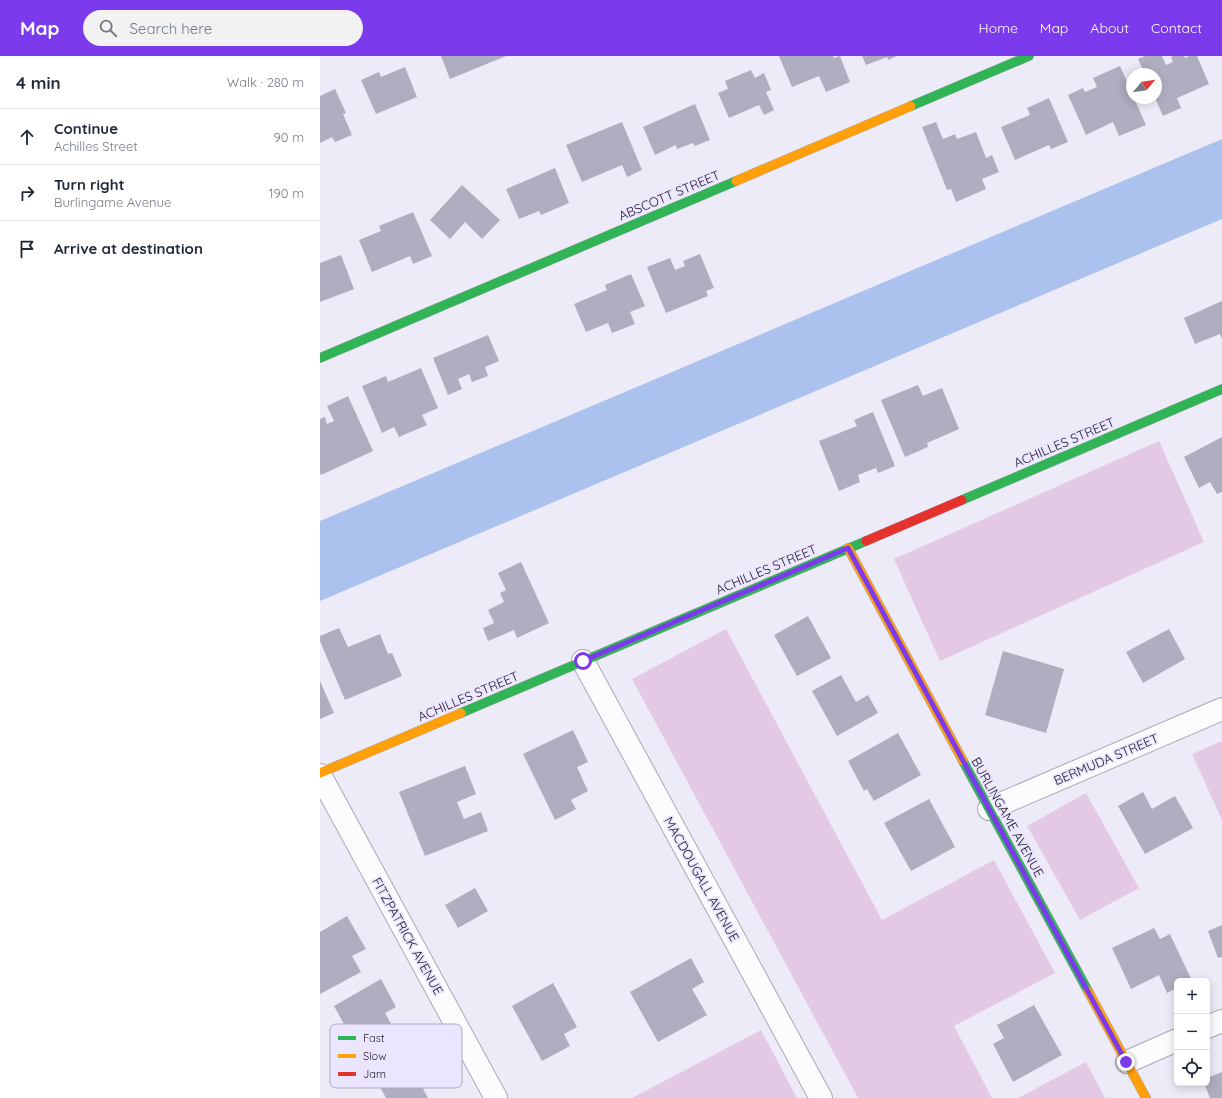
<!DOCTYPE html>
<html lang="en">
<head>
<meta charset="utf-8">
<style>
  :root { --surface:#fff; --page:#f2f2f3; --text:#1f2937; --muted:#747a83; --line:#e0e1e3; --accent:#7c3aed }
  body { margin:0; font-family:Quicksand,sans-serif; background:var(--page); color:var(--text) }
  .controls { position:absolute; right:12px; bottom:12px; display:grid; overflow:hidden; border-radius:6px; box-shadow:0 2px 10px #0003 }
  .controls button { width:36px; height:36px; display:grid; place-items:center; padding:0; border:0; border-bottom:1px solid var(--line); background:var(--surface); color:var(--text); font:20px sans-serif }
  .compass { position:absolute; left:806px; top:12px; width:36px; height:36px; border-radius:50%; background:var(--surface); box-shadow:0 2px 10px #0003; rotate:61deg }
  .stop { position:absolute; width:12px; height:12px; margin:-9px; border:3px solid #7c3aed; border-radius:50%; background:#fff }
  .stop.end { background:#7c3aed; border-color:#fff; box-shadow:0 1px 4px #0008 }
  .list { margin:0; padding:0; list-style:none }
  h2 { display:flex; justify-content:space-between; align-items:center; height:52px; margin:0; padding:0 16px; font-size:17px }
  h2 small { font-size:13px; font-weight:400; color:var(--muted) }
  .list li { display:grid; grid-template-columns:26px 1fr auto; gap:12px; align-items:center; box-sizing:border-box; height:56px; padding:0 16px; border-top:1px solid var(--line) }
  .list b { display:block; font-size:15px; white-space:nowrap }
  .list p { margin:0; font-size:13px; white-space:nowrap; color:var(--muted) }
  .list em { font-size:13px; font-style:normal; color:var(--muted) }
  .icon { flex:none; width:22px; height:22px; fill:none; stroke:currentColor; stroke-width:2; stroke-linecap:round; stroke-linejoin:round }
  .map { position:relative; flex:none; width:902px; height:1042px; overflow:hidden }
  header { display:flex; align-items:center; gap:24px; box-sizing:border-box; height:56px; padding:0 20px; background:var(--accent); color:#fff }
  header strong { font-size:19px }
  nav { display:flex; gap:22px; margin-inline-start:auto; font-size:14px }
  .search { width:280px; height:36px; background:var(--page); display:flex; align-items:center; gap:10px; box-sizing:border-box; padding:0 14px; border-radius:22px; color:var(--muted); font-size:15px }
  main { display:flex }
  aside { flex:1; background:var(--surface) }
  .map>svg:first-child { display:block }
</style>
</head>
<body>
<header>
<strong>Map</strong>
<div class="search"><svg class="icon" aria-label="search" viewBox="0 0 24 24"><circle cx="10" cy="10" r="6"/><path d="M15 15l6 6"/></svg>Search here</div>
<nav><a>Home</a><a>Map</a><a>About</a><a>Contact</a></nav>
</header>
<main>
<aside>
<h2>4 min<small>Walk · 280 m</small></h2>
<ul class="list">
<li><svg class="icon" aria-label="ahead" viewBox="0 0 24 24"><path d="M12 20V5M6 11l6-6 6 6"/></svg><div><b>Continue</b><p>Achilles Street</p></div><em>90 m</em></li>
<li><svg class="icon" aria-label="right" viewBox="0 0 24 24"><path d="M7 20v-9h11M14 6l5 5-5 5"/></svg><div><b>Turn right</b><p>Burlingame Avenue</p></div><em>190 m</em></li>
<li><svg class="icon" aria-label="arrive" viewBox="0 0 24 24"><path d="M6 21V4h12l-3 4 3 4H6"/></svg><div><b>Arrive at destination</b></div></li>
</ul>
</aside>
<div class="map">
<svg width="902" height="1042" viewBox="0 0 902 1042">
  <rect width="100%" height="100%" fill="#eeebf9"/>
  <g fill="#e4c9e4">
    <path d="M839,385L884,486L620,605L574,503Z"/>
    <path d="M406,573L562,864L674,804L735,917L634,970L672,1042H538L312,623Z"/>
    <path d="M902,685V764L872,698Z"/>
    <path d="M766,737L819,832L760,864L707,770Z"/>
    <path d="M441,974L477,1042H312Z"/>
    <path d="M766,1006L785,1042H698Z"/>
  </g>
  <path fill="#acc2ee" d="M902,83V163L0,545V465Z"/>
  <g fill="#afaec0">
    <path d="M121,0H186L130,23Z"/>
    <path d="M459,0H513L514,2L520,0L530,26L506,36L499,20L472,31Z"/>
    <path d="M542,0H577L568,4L567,1L546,9Z"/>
    <path d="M825,0H842L846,9L853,6L851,1L853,0H864L865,2L869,0H877L889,28L857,42L861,52L843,60L835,42H836V18H825L818,3Z"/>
    <path d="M800,10L812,37V42H814L826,69L799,80L793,66L766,79L748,39L763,32L765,36L777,31L773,22Z"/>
    <path d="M85,11L97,41L56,58L41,24L59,16L61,21Z"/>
    <path d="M431,14L435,22L444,17L451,34L446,36L454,54L444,59L439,49L409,62L398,37L408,33L405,25Z"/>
    <path d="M15,33L26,57L23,58L32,79L15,86L12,81L0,87V40Z"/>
    <path d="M729,42L748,86L731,93L729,89L695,104L681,71L710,59L707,52Z"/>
    <path d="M375,48L390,84L375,90L373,87L357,93L356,89L335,99L323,71Z"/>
    <path d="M302,66L322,114L307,121L302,109L262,126L246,89Z"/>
    <path d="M616,66L623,83L635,78L637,83L656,76L666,102L672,99L679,116L662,123L666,133L636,146L631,133L627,134L602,71Z"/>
    <path d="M235,112L249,147L221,159L219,155L199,163L186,133Z"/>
    <path d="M142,129L180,164L162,183L145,166L130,183L110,164Z"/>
    <path d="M93,156L112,200L93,208L90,200L52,216L39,184L61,175L59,170Z"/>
    <path d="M380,198L394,232L386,235L388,240L346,257L327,211L350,202L355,214L365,210L363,205Z"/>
    <path d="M21,199L34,233L0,246V207Z"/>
    <path d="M311,218L325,250L310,256L315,268L292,277L288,267L266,276L254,248L287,234L285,229Z"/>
    <path d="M902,245V283L900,278L875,288L864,262Z"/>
    <path d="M168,279L179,305L165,311L168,320L152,326L149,318L138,323L142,333L128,339L113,302Z"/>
    <path d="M101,312L118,352L102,359L107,369L79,381L74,371L62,377L42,330L66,320L68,326Z"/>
    <path d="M598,329L603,340L622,332L639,373L607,387L608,391L585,401L561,344Z"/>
    <path d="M28,340L53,395L1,419L0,416V363L5,361L7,368L14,365L7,350Z"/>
    <path d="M553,356L575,410L558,417L556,412L538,419L540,426L519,435L499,385L537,370L534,364Z"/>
    <path d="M902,381V436L897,438L890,426L879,432L864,401Z"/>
    <path d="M201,506L229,567L197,582L194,574L168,585L163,572L174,567L168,554L184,546L180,537L186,534L178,517Z"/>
    <path d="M488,560L511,602L477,620L454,579Z"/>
    <path d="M19,572L28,591L60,578L68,598L72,597L82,620L25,644L0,585V580Z"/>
    <path d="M849,573L865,603L823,627L806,596Z"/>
    <path d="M683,595L744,613L726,677L665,659Z"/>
    <path d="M521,619L536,646L548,639L558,657L517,680L492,635Z"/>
    <path d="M0,625L14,657L0,663Z"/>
    <path d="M253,674L268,706L257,711L268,735L251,744L256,753L235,764L203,698Z"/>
    <path d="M578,677L601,719L554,745L547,733L544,735L528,705Z"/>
    <path d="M145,710L156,738L137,746L144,763L161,756L168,775L105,800L79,736Z"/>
    <path d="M823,736L832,753L855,740L873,772L825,798L798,750Z"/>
    <path d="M609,743L635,791L591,815L564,767Z"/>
    <path d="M155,832L168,855L138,872L125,849Z"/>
    <path d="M27,860L46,893L32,900L41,916L0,938V876Z"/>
    <path d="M902,869V901L898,902L888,875Z"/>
    <path d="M834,872L840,883L850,878L872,925H857V932L847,937L839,919L811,933L792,892Z"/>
    <path d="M371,902L384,926L372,933L387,959L338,986L310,936Z"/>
    <path d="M61,923L76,951L65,957L77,979L41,999L14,950Z"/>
    <path d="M233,927L257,971L244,978L250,990L222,1005L192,950Z"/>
    <path d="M714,949L742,999L693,1026L673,988L684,982L677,969Z"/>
    <path d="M99,995L116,1026L103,1033L108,1042H66L54,1020Z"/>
    <path d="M902,1016V1042H890L884,1027H887V1022Z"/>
  </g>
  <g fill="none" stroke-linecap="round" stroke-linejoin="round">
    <defs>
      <g id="street">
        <path d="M263,605L501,1042"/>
        <path d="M0,719L176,1042"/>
        <path d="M669,753L902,653"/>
        <path d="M887,971L902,965"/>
        <path d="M807,1006L857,984"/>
      </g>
      <g id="fast">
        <path d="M591,50L709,0"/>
        <path d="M0,302L416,125"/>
        <path d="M642,444L902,333"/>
        <path d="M141,657L546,485"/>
        <path d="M643,705L768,935"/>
      </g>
      <g id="slow">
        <path d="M416,125L591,50"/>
        <path d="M528,492L643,705"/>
        <path d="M0,717L141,657"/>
        <path d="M768,935L826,1042"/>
      </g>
      <path id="jam" d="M546,485L642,444"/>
    </defs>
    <use href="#street" stroke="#aba8b4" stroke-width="24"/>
    <use href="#fast" stroke="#aba8b4" stroke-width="10"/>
    <use href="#slow" stroke="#aba8b4" stroke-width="10"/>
    <use href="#jam" stroke="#aba8b4" stroke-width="10"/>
    <use href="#street" stroke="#fcfcfe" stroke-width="22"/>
    <use href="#fast" stroke="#30b455" stroke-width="9"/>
    <use href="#slow" stroke="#ff9f0a" stroke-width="9"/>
    <use href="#jam" stroke="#e5322d" stroke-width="9"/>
  </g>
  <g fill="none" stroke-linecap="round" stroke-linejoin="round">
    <path stroke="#7c3aed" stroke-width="5" d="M263,605L528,492L806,1006"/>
  </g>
  <g text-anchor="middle" stroke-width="3.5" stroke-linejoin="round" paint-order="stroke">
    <g font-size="13" fill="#23202b" stroke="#ebe5ff">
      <text transform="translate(349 139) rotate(-23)" y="5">ABSCOTT STREET</text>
      <text transform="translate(744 386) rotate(-23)" y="5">ACHILLES STREET</text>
      <text transform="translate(446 513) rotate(-23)" y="5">ACHILLES STREET</text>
      <text transform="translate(148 640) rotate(-23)" y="5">ACHILLES STREET</text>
      <text transform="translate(786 703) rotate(-23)" y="5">BERMUDA STREET</text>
      <text transform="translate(688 761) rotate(61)" y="5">BURLINGAME AVENUE</text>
      <text transform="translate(382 823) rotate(61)" y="5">MACDOUGALL AVENUE</text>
      <text transform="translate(88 880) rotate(61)" y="5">FITZPATRICK AVENUE</text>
    </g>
  </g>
  <rect x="10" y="968" width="132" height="64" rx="6" fill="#ebe5ff" stroke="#afaabf" stroke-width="1"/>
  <rect x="18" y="980" width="18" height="4" fill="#30b455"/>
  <rect x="18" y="998" width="18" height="4" fill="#ff9f0a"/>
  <rect x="18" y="1016" width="18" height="4" fill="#e5322d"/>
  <g font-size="11" fill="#23202b">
    <text x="43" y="986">Fast</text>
    <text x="43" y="1004">Slow</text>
    <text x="43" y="1022">Jam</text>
  </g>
</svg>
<div class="controls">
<button>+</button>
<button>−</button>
<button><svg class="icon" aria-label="locate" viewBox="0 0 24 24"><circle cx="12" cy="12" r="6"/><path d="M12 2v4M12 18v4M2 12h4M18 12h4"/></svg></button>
</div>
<svg class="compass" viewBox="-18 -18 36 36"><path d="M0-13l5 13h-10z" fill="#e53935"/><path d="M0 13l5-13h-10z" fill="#747a83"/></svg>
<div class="stop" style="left:263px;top:605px"></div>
<div class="stop end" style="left:806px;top:1006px"></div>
</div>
</main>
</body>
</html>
